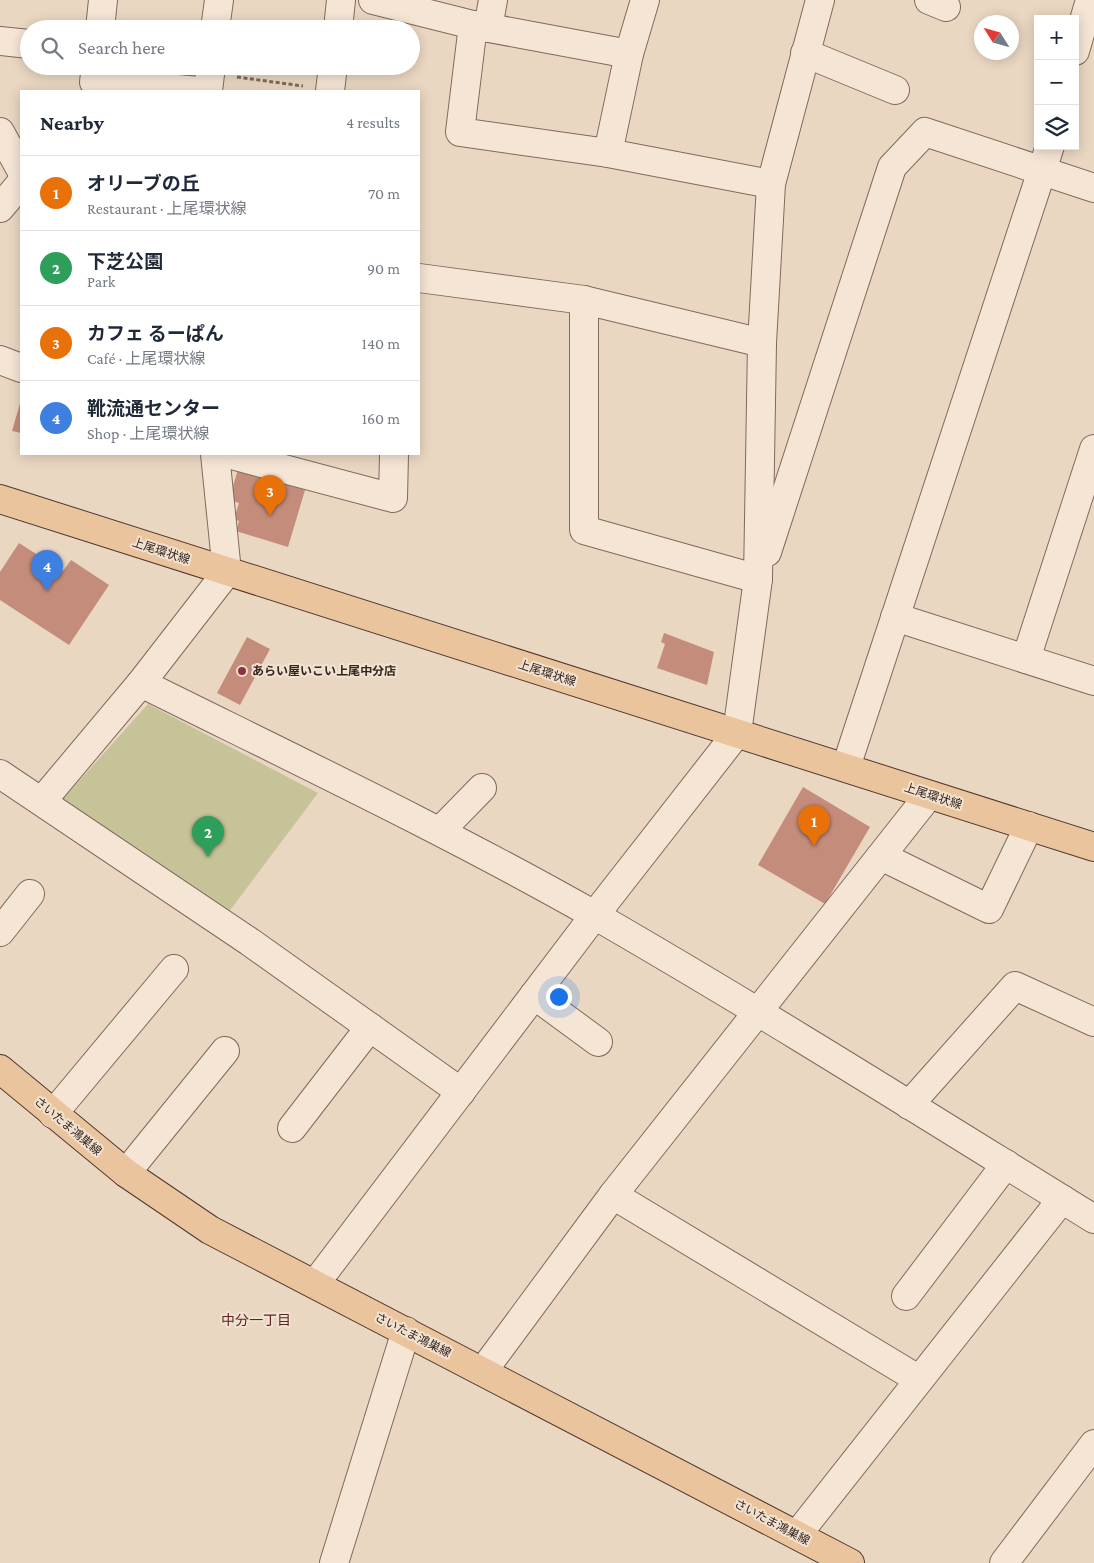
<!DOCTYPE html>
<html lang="en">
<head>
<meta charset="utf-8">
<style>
  :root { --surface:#fff; --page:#f6f6f7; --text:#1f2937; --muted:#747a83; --line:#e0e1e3; --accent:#2563eb }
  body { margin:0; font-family:"Crimson Pro","Noto Sans JP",serif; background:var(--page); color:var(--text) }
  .controls { position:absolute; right:15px; top:15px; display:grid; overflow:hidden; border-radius:0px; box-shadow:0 2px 12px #0003 }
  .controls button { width:45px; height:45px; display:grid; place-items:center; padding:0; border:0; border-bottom:1px solid var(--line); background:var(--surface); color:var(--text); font:25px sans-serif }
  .compass { position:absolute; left:974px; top:15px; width:45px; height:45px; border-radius:50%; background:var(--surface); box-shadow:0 2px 12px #0003; rotate:307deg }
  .you { position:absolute; left:558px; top:996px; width:18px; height:18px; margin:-12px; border:4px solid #fff; border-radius:50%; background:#1a73e8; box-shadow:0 0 0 8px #1a73e833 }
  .badge { display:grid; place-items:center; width:32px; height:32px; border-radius:50%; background:var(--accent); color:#fff; font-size:16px; font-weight:700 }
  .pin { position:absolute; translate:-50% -41px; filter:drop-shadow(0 1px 2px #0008) }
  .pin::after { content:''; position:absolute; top:26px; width:18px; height:15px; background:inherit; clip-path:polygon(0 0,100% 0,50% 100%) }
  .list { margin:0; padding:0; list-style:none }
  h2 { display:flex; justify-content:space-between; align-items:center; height:65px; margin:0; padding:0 20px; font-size:21px }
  h2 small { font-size:16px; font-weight:400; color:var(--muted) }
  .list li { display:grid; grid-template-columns:32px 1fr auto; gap:15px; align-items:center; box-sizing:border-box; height:75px; padding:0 20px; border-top:1px solid var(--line) }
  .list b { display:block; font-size:19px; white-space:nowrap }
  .list p { margin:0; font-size:16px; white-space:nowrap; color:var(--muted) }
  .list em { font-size:16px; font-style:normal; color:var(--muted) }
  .icon { flex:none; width:28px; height:28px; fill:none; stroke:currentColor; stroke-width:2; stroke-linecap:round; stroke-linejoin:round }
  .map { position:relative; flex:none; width:1094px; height:1563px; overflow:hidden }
  .search { position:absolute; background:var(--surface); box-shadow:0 2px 12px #0003; left:20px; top:20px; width:400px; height:55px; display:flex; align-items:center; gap:12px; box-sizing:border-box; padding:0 18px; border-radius:28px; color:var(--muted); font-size:19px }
  .panel { position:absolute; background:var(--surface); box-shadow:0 2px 12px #0003; left:20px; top:90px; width:400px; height:365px; border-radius:0px }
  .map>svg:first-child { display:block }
</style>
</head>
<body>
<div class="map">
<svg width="1094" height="1563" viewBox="0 0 1094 1563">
  <rect width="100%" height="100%" fill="#ead7c2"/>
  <path fill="#c6c398" d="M148,704L318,793L228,913L62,800Z"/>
  <g fill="#c48c7b">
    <path d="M21,400V433L12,431Z"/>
    <path d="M238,469L305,490L288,547L236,531L239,521L234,519L239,503L229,500Z"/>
    <path d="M19,543L63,571L71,560L109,585L69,645L0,600V572Z"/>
    <path d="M664,633L714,652L707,685L657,668L665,644L661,642Z"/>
    <path d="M247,637L270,649L240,705L217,693Z"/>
    <path d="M803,787L870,827L825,904L758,865Z"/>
  </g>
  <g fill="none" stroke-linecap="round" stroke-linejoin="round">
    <defs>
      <g id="minor">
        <path d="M373,0L473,25L629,54"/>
        <path d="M929,0L946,7"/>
        <path d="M473,25L460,132L608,153L771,184"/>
        <path d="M488,28L493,0"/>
        <path d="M100,29L103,0"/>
        <path d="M215,29L219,0"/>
        <path d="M338,29L341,0"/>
        <path d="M0,41L29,44"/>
        <path d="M1075,51L1090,0"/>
        <path d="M805,53L895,90"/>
        <path d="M96,66L94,82L200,91"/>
        <path d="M208,91L211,66"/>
        <path d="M330,91L333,66"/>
        <path d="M0,132L21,170"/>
        <path d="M608,153L629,54L645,0"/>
        <path d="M0,208L21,183"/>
        <path d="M419,278L584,300L762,343"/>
        <path d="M584,300V530L758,579"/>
        <path d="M0,360L21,368"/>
        <path d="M228,454L393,498L394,454"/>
        <path d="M767,552L892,167L925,132L1094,188"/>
        <path d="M895,617L1094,681"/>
        <path d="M1026,659L1094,449"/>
        <path d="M141,683C294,759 448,832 596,916C764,1013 929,1117 1094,1219"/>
        <path d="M846,767L1050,146"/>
        <path d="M0,774L250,942L461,1092"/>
        <path d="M42,801L141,683L227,572L215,454"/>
        <path d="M440,831L482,788"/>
        <path d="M881,856L989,909L1029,826"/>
        <path d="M0,932L30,894"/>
        <path d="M534,995L598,1042"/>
        <path d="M909,1105L1015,986L1094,1022"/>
        <path d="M53,1114L174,969"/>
        <path d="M292,1128L370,1027"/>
        <path d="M126,1173L225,1051"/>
        <path d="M613,1195L918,1379"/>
        <path d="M315,1284L594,916L737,733L758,579L762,343L771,184L820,0"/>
        <path d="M906,1296L1006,1164"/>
        <path d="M483,1371L613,1195L929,795"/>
        <path d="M797,1535L1062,1199"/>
        <path d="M334,1563L406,1331"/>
        <path d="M1004,1563L1094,1444"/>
      </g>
      <g id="major">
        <path d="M0,499L1094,847"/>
        <path d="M0,1069L126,1173L210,1230L850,1563"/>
      </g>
    </defs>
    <use href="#minor" stroke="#82695b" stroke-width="30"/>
    <use href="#major" stroke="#50382f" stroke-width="30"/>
    <path stroke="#82695b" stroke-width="3" stroke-dasharray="4 2.5" stroke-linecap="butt" d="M237,77L303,86"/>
    <use href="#minor" stroke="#f5e5d5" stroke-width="28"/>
    <use href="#major" stroke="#eac49d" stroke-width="28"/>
  </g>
  <circle fill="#8b3142" stroke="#f2e2d1" stroke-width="2" cx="242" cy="671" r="5"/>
  <g text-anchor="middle" stroke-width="4" stroke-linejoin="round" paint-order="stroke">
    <g font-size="12" fill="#33241e" stroke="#f2e2d1">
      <text transform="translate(161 551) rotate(18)" y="4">上尾環状線</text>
      <text transform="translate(547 673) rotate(18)" y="4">上尾環状線</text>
      <text transform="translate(933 796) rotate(18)" y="4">上尾環状線</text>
      <text transform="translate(68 1126) rotate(40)" y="4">さいたま鴻巣線</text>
      <text transform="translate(413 1335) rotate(27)" y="4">さいたま鴻巣線</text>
      <text transform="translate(772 1522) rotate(28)" y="4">さいたま鴻巣線</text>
    </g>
    <g font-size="12" font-weight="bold" fill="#33241e" stroke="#f2e2d1" text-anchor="start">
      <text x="252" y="675">あらい屋いこい上尾中分店</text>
    </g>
    <g font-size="14" fill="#5c2321" stroke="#f2e2d1">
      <text x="256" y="1325">中分一丁目</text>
    </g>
  </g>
</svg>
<div class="controls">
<button>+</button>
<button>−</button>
<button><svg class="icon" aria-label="layers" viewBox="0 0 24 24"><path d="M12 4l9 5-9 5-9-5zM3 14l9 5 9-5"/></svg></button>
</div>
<svg class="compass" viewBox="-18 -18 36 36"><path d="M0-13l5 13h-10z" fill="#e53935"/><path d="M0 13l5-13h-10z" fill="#747a83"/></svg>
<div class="you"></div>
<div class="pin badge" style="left:814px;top:846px;background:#e8710a">1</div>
<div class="pin badge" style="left:208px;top:857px;background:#2e9e5b">2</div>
<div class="pin badge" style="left:270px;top:516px;background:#e8710a">3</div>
<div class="pin badge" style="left:47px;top:591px;background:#3f7fe0">4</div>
<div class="search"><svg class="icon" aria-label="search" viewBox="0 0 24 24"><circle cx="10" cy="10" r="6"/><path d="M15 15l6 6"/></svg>Search here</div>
<section class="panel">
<h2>Nearby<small>4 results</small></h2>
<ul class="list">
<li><span class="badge" style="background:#e8710a">1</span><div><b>オリーブの丘</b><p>Restaurant · 上尾環状線</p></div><em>70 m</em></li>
<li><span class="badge" style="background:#2e9e5b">2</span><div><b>下芝公園</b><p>Park</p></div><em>90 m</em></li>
<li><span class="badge" style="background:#e8710a">3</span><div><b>カフェ るーぱん</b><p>Café · 上尾環状線</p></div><em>140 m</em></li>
<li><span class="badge" style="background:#3f7fe0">4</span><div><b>靴流通センター</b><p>Shop · 上尾環状線</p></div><em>160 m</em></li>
</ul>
</section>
</div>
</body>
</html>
